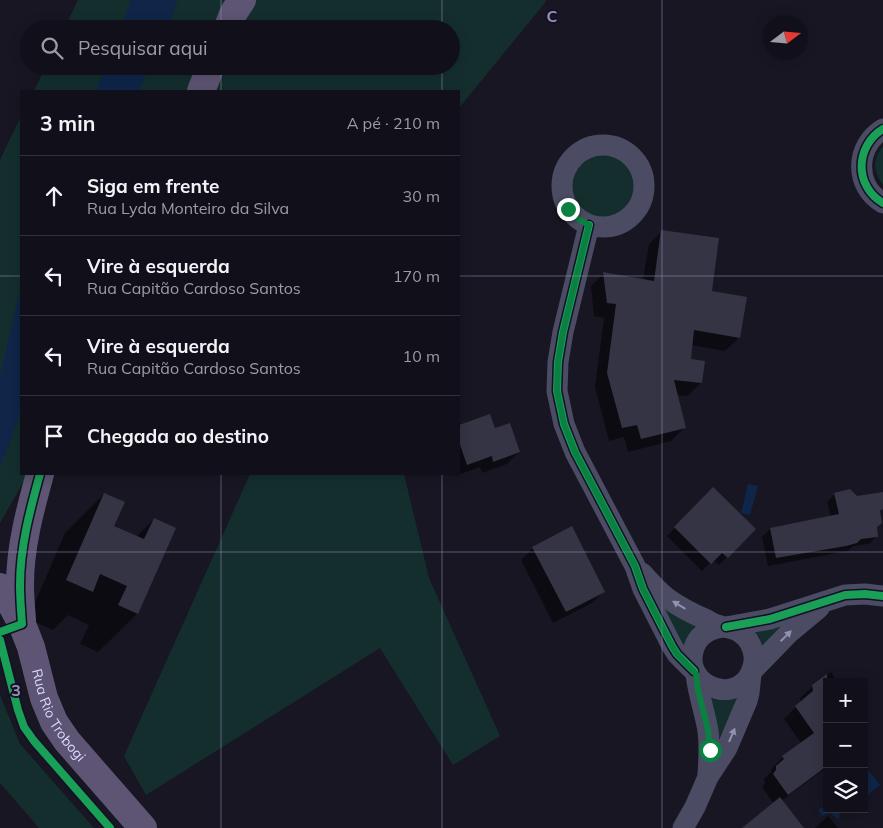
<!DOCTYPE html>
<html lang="pt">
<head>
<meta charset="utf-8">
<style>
  :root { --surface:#11101a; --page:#1a1923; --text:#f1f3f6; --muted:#9c9da2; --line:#303039 }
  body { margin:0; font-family:Mulish,sans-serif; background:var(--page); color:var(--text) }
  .controls { position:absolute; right:15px; bottom:15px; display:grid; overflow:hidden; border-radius:0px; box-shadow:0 2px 12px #0003 }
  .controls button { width:45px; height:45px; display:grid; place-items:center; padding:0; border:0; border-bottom:1px solid var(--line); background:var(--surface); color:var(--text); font:25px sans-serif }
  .compass { position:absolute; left:763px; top:15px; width:45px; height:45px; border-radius:50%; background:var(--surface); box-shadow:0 2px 12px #0003; rotate:74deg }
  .stop { position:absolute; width:15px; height:15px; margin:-11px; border:4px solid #0b8043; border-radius:50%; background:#fff }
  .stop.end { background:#0b8043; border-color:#fff; box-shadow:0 1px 5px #0008 }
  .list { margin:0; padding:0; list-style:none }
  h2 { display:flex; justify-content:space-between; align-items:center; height:65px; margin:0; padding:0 20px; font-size:21px }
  h2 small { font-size:16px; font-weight:400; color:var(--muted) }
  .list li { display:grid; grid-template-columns:32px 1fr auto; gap:15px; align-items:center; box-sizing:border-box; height:80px; padding:0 20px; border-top:1px solid var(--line) }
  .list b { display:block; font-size:19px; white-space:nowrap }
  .list p { margin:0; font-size:16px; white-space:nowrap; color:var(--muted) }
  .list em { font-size:16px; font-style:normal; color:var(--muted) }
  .icon { flex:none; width:28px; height:28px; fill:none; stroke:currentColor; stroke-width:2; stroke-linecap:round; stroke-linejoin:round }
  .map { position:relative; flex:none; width:883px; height:828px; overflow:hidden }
  .search { position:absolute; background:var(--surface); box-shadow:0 2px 12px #0003; left:20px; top:20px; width:440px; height:55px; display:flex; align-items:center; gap:12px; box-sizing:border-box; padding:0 18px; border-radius:28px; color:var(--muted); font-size:19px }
  .panel { position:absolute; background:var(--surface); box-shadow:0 2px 12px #0003; left:20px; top:90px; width:440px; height:385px; border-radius:0px }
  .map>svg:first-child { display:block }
</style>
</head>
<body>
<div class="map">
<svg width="883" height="828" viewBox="0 0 883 828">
  <rect width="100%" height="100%" fill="#171622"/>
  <g fill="#142e2e">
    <path d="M78,0H546L544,4L459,108V91H34L46,66H451V29H64Z"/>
    <path d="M21,116V474H28L0,523V160Z"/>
    <path d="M883,146V185C873,172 872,159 883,146Z"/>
    <circle cx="604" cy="186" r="32"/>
    <path d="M250,474H404L429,578L500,736L453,765L380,648L146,795L124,756Z"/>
    <path d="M659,604L701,627L685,651Z"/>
    <path d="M790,621L763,647L760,638L754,631Z"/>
    <path d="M0,695L20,744L94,828H39L0,783Z"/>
    <path d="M707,697C719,702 725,701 737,698L731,715L717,742Z"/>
  </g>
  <g fill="#0f2649">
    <path d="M131,0H178L166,29H120Z"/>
    <path d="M105,66H150L139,91H96Z"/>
    <path d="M21,286V411L3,461L0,467V376Z"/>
    <path d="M748,484L758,486L750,515L741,513Z"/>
    <path d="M869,771L880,785L864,798V775Z"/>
    <path d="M827,804V809H837L840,812L839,820L830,813L822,816L818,810Z"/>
  </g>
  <g fill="#0007">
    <path d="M662,231L710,292L745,298L739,338L725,351L691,345L689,360L701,383L687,396L676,395L685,427L671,441L628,452L624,437L609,441L595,387L604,318L594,316L591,286L604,273L643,280L649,244Z"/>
    <path d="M490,415L494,430L519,452L507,464L482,473L480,467L455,476L454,474H459V426Z"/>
    <path d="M713,489L755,529L719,565L713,560L702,571L667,536Z"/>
    <path d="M104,494L113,526L136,537L154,519L174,528L137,614L98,652L80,644L89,625L68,615L53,630L28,619L65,533Z"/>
    <path d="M835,494L856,497L883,494V509L879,513L876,528L877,536L869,544L853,546L848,551L768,566L762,537L770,529L831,517L827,502Z"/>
    <path d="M533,548L604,591L592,603L553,623L521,560Z"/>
    <path d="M831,672L837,682H827V779L822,771L781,801L803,828H744L774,804L762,787L765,783L764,779L772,771L771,769L783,757L802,744L784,719L801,702L800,698L813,686Z"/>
    <path d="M828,816L838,828H815Z"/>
  </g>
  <g fill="#353444">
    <path d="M661,230L719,238L712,291L747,297L740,338L694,330L691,359L705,361L702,383L674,380L686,428L641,439L637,425L622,428L607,373L616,304L607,303L603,272L654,281Z"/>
    <path d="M490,414L495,428L510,423L520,452L493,462L492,456L467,465L459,442V425Z"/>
    <path d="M713,487L756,529L728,558L722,553L711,564L674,527Z"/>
    <path d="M850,489L857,496L883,492V509L880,511L882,523L877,527L878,537L861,539L857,543L846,546L776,558L770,528L839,514L834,493Z"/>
    <path d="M104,493L125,502L114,526L144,539L154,518L176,528L138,614L118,605L127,586L100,574L93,592L66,580Z"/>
    <path d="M572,526L605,592L566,612L532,547Z"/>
    <path d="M827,674V766L788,795L773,774L776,770V766L784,759L782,756L814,733L795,706L813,691L812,685Z"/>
    <path d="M780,797L804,828H742Z"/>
  </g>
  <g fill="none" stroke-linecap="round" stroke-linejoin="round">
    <g stroke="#4b4b63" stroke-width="21">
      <path d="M883,129C855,146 854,186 883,203"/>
      <circle cx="603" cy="186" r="41"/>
      <path d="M589,225L563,332L558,362L557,391L564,424L575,452L635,566L643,589L672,646L677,654L694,671"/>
      <path d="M642,573C650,582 658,591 667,598C678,606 693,614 707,620C711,623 716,625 721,626C729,629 735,628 742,634C749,639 753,648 754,656C755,664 752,671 748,678C727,705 682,681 694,648C698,635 709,629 722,627"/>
      <path d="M726,627L770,619L845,595L865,594L883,596"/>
      <path d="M752,671L789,633L819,608"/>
      <path d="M696,674C698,694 705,712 708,731C710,746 709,760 708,774"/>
      <path d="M683,828L695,807L708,777L727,748L747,701L749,693L751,674"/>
    </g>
    <g stroke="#5e5574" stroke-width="28">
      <path d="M227,29L234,12L242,0"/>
      <path d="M201,91L211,66"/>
      <path id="s1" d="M0,587L9,600L22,624L31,647L44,698L54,722L67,741L143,828"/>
      <path d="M22,620C21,608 20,596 20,585C20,547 30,510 40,474"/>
    </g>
    <defs>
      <g id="cycleway">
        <path d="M883,129C855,146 854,186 883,203"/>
        <path d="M589,225L563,332L558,362L557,391L564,424L575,452L635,566L643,589L672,646L677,654L694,671"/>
        <path d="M726,627L770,619L845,595L865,594L883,596"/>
        <path d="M0,632L22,624C21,611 20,598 20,585C20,547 30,510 40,474"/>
        <path d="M0,640L18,710L24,727L34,741L110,828"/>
      </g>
    </defs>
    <use href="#cycleway" stroke="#131028" stroke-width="11"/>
    <use href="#cycleway" stroke="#1a9f57" stroke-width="8"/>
  </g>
  <defs><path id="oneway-solid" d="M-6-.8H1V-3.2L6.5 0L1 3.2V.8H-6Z" transform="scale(1.25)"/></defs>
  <g fill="#9291b1">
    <use href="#oneway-solid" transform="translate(679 605) rotate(-149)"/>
    <use href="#oneway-solid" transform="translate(786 636) rotate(-44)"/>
    <use href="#oneway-solid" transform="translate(732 735) rotate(-67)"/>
  </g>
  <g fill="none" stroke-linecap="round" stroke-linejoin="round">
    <path stroke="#0b8043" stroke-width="6" d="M568,209L578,219L589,225L563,332L558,362L557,391L564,424L575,452L635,566L643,589L672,646L677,654L696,674L698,690L708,730L710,750"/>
  </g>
  <path fill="none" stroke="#9693b2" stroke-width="1" stroke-opacity="0.55" d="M221,0V29M442,0V29M662,0V828M221,66V91M442,66V91M0,276H21M459,276H883M221,474V828M442,474V828M0,552H883"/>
  <g text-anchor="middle" stroke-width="4" stroke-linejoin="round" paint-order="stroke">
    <g font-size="14" fill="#dad7ff" stroke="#131028">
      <text dy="5" stroke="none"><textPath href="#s1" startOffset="142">Rua Rio Trobogi</textPath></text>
    </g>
  </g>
  <g font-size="16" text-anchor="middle" font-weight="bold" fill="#9693b2" stroke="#131028" stroke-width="4" stroke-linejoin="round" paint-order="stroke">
    <text x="552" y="22">C</text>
    <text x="16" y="696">3</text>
  </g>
</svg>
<div class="controls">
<button>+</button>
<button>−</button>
<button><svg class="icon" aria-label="layers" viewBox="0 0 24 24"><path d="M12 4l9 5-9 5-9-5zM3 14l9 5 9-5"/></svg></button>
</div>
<svg class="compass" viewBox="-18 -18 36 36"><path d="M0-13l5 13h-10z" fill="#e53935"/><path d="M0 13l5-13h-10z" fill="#9c9da2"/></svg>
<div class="stop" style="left:710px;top:750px"></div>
<div class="stop end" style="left:568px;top:209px"></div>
<div class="search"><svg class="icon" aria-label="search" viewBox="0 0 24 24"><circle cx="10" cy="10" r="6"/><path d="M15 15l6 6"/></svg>Pesquisar aqui</div>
<section class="panel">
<h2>3 min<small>A pé · 210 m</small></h2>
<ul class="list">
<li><svg class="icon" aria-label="ahead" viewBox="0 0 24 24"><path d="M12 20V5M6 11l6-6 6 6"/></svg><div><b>Siga em frente</b><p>Rua Lyda Monteiro da Silva</p></div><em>30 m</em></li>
<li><svg class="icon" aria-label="left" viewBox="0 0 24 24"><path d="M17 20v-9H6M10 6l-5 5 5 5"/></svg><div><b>Vire à esquerda</b><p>Rua Capitão Cardoso Santos</p></div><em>170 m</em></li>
<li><svg class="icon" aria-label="left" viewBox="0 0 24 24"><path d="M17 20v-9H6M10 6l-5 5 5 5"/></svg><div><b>Vire à esquerda</b><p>Rua Capitão Cardoso Santos</p></div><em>10 m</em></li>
<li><svg class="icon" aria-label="arrive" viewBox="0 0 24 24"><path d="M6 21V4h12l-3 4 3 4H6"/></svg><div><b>Chegada ao destino</b></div></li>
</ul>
</section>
</div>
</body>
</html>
